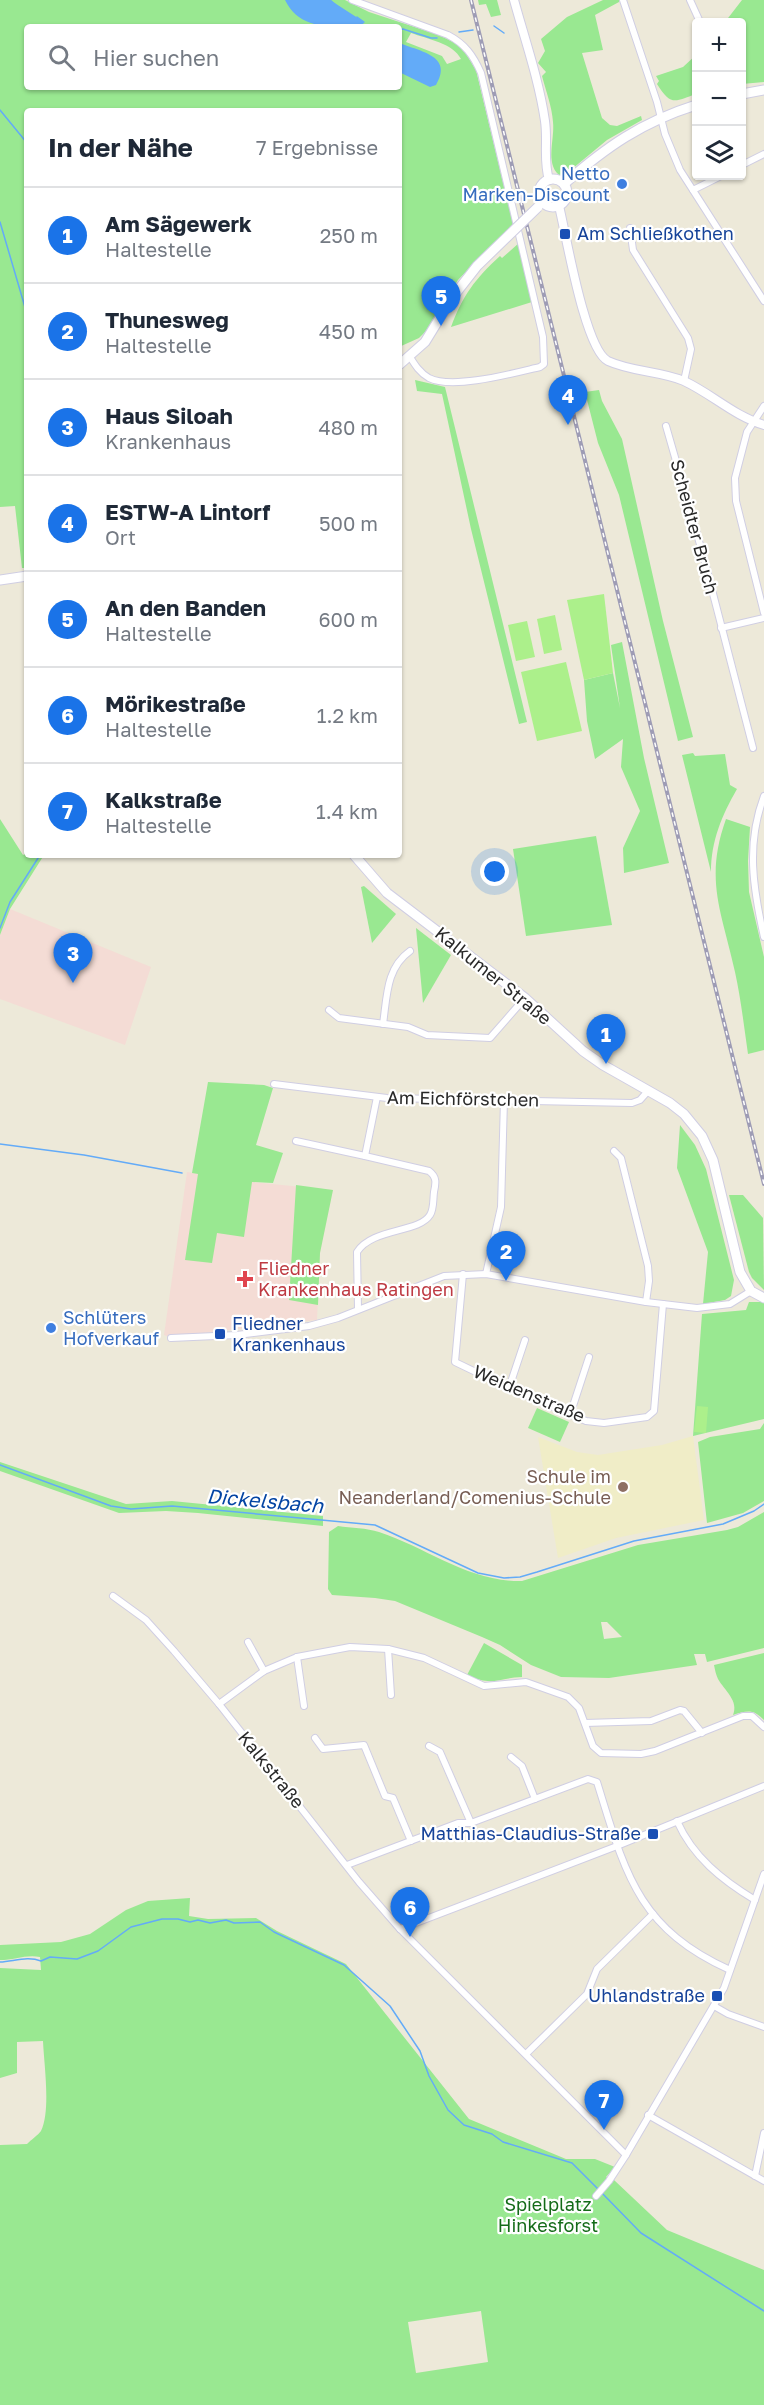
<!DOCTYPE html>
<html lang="de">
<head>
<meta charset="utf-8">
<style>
  :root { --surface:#fff; --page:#f2f2f3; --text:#1f2937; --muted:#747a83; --line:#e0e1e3; --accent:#1a73e8 }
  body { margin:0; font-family:"Golos Text",sans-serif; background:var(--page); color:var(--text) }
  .controls { position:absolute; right:18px; top:18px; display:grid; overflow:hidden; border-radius:6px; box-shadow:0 2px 4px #0004 }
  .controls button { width:54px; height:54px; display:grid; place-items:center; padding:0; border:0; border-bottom:2px solid var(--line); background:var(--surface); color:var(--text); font:30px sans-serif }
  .you { position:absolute; left:495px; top:872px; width:21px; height:21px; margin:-15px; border:4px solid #fff; border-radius:50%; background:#1a73e8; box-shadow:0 0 0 9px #1a73e833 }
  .badge { display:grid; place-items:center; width:39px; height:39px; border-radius:50%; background:var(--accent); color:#fff; font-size:20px; font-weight:700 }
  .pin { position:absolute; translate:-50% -50px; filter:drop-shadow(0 2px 3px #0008) }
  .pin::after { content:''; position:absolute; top:32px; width:21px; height:18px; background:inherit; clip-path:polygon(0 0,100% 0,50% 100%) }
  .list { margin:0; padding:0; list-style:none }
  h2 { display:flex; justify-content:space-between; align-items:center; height:78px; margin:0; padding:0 24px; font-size:26px }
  h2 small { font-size:20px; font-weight:400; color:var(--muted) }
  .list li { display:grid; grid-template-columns:39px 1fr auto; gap:18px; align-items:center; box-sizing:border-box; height:96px; padding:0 24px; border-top:2px solid var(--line) }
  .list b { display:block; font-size:22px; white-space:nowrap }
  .list p { margin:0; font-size:20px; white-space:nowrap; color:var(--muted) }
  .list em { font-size:20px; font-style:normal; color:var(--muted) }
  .icon { flex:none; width:33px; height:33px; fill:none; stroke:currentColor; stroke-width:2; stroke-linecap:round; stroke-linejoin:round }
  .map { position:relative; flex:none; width:764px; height:2405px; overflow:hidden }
  .search { position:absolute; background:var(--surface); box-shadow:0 2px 4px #0004; left:24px; top:24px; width:378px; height:66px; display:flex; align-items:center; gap:15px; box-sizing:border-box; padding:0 21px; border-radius:6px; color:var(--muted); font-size:22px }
  .panel { position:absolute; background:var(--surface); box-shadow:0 2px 4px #0004; left:24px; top:108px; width:378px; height:750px; border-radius:6px }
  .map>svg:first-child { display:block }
</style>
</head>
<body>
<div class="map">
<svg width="764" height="2405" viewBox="0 0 764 2405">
  <rect width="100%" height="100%" fill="#ede9d9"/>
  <path fill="#f0edc7" d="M693,1436L704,1520L616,1538L558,1558L538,1437L577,1452L598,1455L662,1445Z"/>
  <g fill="#f4dcd5">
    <path d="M10,909L151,967L125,1045L0,999V935Z"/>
    <path d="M187,1172L252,1182L333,1190L320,1253L317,1320L169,1337L164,1335Z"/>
  </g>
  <g fill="#99e891" fill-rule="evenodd">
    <path d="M0,0H345L369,12L439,35L459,45L465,52L476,70L513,224L458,280L427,330L419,338L399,347V111H27V568H22L15,506L0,507ZM27,27H399V87H27ZM411,33C427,39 453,43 461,59L447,64L442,56L406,42Z"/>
    <path d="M478,0H497L501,15L491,17L486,4L479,5Z"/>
    <path d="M603,0H619V2L595,15L603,50L582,53L602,118L610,125L617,126L641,116L642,120L607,140L566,174L559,175C545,163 555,139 553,122C552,107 546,91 542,76L546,72L538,63L545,51L541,39L567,17Z"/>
    <path d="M742,0H764V82L742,84V22H725Z"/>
    <path d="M696,55V94C674,102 671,106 657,84L659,81L656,76L683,67Z"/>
    <path d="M519,243L532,302L451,327C463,295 475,279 500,256L502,258Z"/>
    <path d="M415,380L445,387L527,722L519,724L471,529L442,394L417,391Z"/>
    <path d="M599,390L602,401L622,439L663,621L693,737L678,741L619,495L598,443L585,392Z"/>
    <path d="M622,642L644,758L669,863L624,873L623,848L640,811L621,767L623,739L595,759L587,721L584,680L613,673L620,708L611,645Z"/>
    <path d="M693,753L695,756L725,754L730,785L737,789C722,815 711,841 711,872L682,755Z"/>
    <path d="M0,819L23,855L27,853V855H44L10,909L0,935Z"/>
    <path d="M726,819L750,827L748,861L749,892L764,957V1050L748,1054C744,1027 741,999 735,972C722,912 704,880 726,819Z"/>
    <path d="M596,836L612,925L526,936L513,849Z"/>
    <path d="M364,886L396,914L372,943L361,887Z"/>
    <path d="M416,928L451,955L423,1003Z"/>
    <path d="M208,1082L264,1085L273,1088L256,1145L283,1153L273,1183L252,1182L244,1237L217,1233L212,1263L185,1260L198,1174L192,1173Z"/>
    <path d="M680,1125L695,1145L706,1169L734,1280L731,1296L725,1300L703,1304L708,1252L677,1168Z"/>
    <path d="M296,1185L333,1190L320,1253L318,1305L289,1300Z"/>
    <path d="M729,1195H743L763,1218L764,1290L752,1278L749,1272Z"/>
    <path d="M749,1302H764V1419L693,1436L702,1314L746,1310Z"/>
    <path d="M537,1408L569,1422L560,1442L528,1428Z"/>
    <path d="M764,1423V1501L743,1513L707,1523L698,1442L710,1437L760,1429Z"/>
    <path d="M0,1462L126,1504L172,1501L323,1516V1526L198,1513L166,1511L119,1513L0,1471Z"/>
    <path d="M764,1512V1648L707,1662L705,1654H694L697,1665L609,1678L561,1677L531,1665L500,1645L482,1637L395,1601L375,1598L332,1595L328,1589L329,1532L338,1526C351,1528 367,1528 379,1532C428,1548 468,1582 522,1581L638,1545L727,1530L738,1527ZM601,1622H607L622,1637L604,1639Z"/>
    <path d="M484,1643L522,1665V1677C497,1678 493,1687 467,1675Z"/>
    <path d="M764,1653V1720C754,1709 747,1710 733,1715C739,1701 725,1691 718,1679C716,1675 715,1670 714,1665Z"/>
    <path d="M190,1898L189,1916L208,1919L256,1918L277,1931L346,1964L469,2119L566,2159H595L615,2167L606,2177L614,2180L667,2230L764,2270V2405H0V2145L27,2144C31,2140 38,2135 41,2131C51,2110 44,2065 43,2041L17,2042V2073L0,2078V1968L41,1970L40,1957C27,1954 14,1960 0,1960V1945L61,1942L90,1934L126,1910L148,1901ZM481,2311L488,2362L416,2373L408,2322Z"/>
  </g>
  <g fill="#acf08b">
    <path d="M604,594L613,673L584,680L567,600Z"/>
    <path d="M555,615L562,650L544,654L537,619Z"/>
    <path d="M527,621L535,657L516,661L508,625Z"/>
    <path d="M566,662L582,731L537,741L521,672Z"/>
    <path d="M697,1406L708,1407L706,1433L694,1432Z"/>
  </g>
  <g fill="#63abf8">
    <path d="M285,0H330L364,22L362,27C334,27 300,31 285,0Z"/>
    <path d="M399,36L402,44C423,52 453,57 436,85L430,87L399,72Z"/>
  </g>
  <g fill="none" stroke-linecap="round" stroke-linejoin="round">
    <g stroke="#63abf8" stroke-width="1.5">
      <path d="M330,0L337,6"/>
      <path d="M357,17L364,22"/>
      <path d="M494,26L504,33"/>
      <path d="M399,30L403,29L431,38H437"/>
      <path d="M459,32L473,30"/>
      <path d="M0,110L27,143"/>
      <path d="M0,222L27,314"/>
      <path d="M0,928L10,902L40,855"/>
      <path d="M0,1144L84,1155L182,1173"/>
      <path d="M0,1465L111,1506L131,1509L172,1506L375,1525L478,1573L504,1578L520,1577L537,1572L634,1541L723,1524L754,1511L764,1504"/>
      <path d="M0,1962C15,1961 28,1956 41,1961L50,1957L77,1959L98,1951L131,1927L162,1919H178L190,1922L198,1920L210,1923L226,1920L234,1923L260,1922L274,1932L344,1965L390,2006L420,2051L429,2076L448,2110L464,2125L492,2134L503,2142L572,2163L598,2189"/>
      <path d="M601,2192L641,2233L764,2311"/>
    </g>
    <defs>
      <g id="minor">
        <path d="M352,0L448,35C465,44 473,55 481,73L543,337L544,364L540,367C514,373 453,390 429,378C420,373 415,365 410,357"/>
        <path d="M623,0L657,102L665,134L680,170L764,301"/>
        <path d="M690,0L700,22"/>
        <path d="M742,165L764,154"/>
        <path d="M693,190L721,176"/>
        <path d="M630,228L633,250L688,338L691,349L684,381"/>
        <path d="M764,406L747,432L735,478L736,501L764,613"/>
        <path d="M666,426L703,555L753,748"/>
        <path d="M721,628L764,618"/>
        <path d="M764,796C746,844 753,888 764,937"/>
        <path d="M329,1010L339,1018L408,1027L427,1035L490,1038L525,998"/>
        <path d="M383,1024C387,997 386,968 410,951"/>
        <path d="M274,1084L387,1098L632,1103L640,1100L648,1091"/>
        <path d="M296,1141L365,1156"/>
        <path d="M614,1151L621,1158L648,1266L649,1281L646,1302"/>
        <path d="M463,1274L455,1362L509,1388L586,1421L604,1423L647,1417L654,1411L663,1304"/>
        <path d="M486,1274L501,1207L504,1100"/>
        <path d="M358,1309L357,1252C372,1228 419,1233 430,1215C434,1209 433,1199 434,1192C436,1183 437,1177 429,1171L365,1156L377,1097"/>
        <path d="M171,1338L237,1335L309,1326L338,1318L444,1276L486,1274L646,1302L697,1308L730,1304L751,1291"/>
        <path d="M509,1388L525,1340"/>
        <path d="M570,1415L589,1357"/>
        <path d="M113,1596L146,1620L174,1651L219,1704L359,1882L400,1929L626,2155"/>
        <path d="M248,1642L264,1671"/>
        <path d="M388,1649L391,1695"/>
        <path d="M297,1657L304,1706"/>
        <path d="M219,1704L264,1671L297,1657L350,1647L388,1649L424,1658L484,1686L526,1682L568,1697L579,1708L593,1746L601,1753L641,1754L655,1751L743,1716H752L764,1727"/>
        <path d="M585,1723L651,1721L680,1710L684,1711L702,1733"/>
        <path d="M315,1738L323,1749L364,1745L385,1796L393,1798L411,1841"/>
        <path d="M429,1746L440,1752L471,1823"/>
        <path d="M511,1757L522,1766L535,1799"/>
        <path d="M677,1821C693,1857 722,1880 755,1900"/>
        <path d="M347,1865L458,1823H471L588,1779L597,1782C625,1872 637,1928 730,1970"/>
        <path d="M400,1929L617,1846L764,1786"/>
        <path d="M714,2006L728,2014L764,2027"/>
        <path d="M526,2054L587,1994L597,1969L653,1914"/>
        <path d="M648,2115L764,2181"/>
        <path d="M755,2176L764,2133"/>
        <path d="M596,2196L609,2181L626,2155L724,1988L764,1874"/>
      </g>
      <g id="tertiary">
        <path d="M514,0C525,40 539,80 545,121C548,142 543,159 549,180"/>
        <path d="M559,206C566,234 585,350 608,361C632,372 660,371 684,381C712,394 734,416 764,425"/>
      </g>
      <g id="secondary">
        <path d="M742,94L764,90"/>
        <circle cx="553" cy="193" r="14"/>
        <path d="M564,184C606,147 642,122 696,105"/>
        <path d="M399,365L425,342L452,298"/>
        <path d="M0,580L27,576"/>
        <path d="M354,855L387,893L525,998L583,1051L603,1065L670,1103L684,1114L702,1136L713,1160L740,1272L751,1291L764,1298"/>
      </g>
    </defs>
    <use href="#minor" stroke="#d0cee3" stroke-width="8"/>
    <use href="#tertiary" stroke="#d0cee3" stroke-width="10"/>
    <use href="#secondary" stroke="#d0cee3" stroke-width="11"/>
    <use href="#minor" stroke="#fff" stroke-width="6"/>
    <use href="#tertiary" stroke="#fff" stroke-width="8"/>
    <use href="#secondary" stroke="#fff" stroke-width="9"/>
    <defs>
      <path id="rail" d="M471,0L764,1184"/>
    </defs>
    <use href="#rail" stroke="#9e9cb5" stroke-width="4"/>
    <use href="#rail" stroke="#fff" stroke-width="1.5" stroke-dasharray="4.5" stroke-linecap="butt"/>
    <defs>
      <path id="secondary-bridge" d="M452,298L477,266L538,207"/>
    </defs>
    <use href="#secondary-bridge" stroke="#d0cee3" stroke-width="11" stroke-linecap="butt"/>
    <use href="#secondary-bridge" stroke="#fff" stroke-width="9"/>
  </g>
  <g fill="#3f7fe0" stroke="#fff" stroke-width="2">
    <circle cx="622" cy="184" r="6"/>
    <circle cx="51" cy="1328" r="6"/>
  </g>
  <g fill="#1a4fb4" stroke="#fff" stroke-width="2">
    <rect x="559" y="228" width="12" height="12" rx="3"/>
    <rect x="214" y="1328" width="12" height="12" rx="3"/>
    <rect x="647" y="1828" width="12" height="12" rx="3"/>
    <rect x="711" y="1990" width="12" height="12" rx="3"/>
  </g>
  <path fill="#e0444e" stroke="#fff" stroke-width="2" d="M242 1270h6v6h6v6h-6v6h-6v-6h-6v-6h6z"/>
  <circle fill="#8d6e63" stroke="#fff" stroke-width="2" cx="623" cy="1487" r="6"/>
  <g text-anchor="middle" stroke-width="4.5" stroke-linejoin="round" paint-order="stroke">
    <g font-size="18" fill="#366cbe" stroke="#fff" text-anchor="end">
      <text x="610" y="180">Netto<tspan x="610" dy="21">Marken-Discount</tspan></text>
      <text x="63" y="1324" text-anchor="start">Schlüters<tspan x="63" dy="21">Hofverkauf</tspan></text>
    </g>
    <g font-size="18" fill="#164399" stroke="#fff" text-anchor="start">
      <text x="577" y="240">Am Schließkothen</text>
      <text x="232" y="1330">Fliedner<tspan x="232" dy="21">Krankenhaus</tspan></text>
      <text x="641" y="1840" text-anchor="end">Matthias-Claudius-Straße</text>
      <text x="705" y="2002" text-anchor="end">Uhlandstraße</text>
    </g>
    <g font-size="18" fill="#292929" stroke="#fff">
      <text transform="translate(694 527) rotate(75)" y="6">Scheidter Bruch</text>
      <text transform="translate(493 976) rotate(39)" y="6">Kalkumer Straße</text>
      <text transform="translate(463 1099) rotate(1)" y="6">Am Eichförstchen</text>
      <text transform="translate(529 1394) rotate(23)" y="6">Weidenstraße</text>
      <text transform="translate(271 1770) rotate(51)" y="6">Kalkstraße</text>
    </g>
    <g font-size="18" fill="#be3a42" stroke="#fff" text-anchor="start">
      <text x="258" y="1275">Fliedner<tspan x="258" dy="21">Krankenhaus Ratingen</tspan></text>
    </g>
    <g font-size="18" fill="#785e54" stroke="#fff" text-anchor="end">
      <text x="611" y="1483">Schule im<tspan x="611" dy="21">Neanderland/Comenius-Schule</tspan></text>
    </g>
    <g font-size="18" fill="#146b18" stroke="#fff">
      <text x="548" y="2211">Spielplatz<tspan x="548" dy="21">Hinkesforst</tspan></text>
    </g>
    <g font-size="20" font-style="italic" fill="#0344a3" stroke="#fff">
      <text transform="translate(265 1501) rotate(5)" y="7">Dickelsbach</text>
    </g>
  </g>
</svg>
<div class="controls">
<button>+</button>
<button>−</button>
<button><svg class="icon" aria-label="layers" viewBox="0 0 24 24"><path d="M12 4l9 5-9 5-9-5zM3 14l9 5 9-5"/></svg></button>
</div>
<div class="you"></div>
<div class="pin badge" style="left:606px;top:1064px">1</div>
<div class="pin badge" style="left:506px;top:1281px">2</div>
<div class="pin badge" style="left:73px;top:983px">3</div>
<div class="pin badge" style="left:568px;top:425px">4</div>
<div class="pin badge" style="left:441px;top:326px">5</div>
<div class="pin badge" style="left:410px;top:1937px">6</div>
<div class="pin badge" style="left:604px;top:2130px">7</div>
<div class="search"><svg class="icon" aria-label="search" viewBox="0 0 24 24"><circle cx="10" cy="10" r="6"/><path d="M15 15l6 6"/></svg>Hier suchen</div>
<section class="panel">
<h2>In der Nähe<small>7 Ergebnisse</small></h2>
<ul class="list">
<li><span class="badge">1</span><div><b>Am Sägewerk</b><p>Haltestelle</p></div><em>250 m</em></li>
<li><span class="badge">2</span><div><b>Thunesweg</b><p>Haltestelle</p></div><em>450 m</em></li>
<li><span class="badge">3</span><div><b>Haus Siloah</b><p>Krankenhaus</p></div><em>480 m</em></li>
<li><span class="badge">4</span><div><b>ESTW-A Lintorf</b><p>Ort</p></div><em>500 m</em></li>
<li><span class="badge">5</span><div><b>An den Banden</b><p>Haltestelle</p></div><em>600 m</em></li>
<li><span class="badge">6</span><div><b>Mörikestraße</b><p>Haltestelle</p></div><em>1.2 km</em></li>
<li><span class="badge">7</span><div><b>Kalkstraße</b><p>Haltestelle</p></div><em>1.4 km</em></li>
</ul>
</section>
</div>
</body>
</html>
